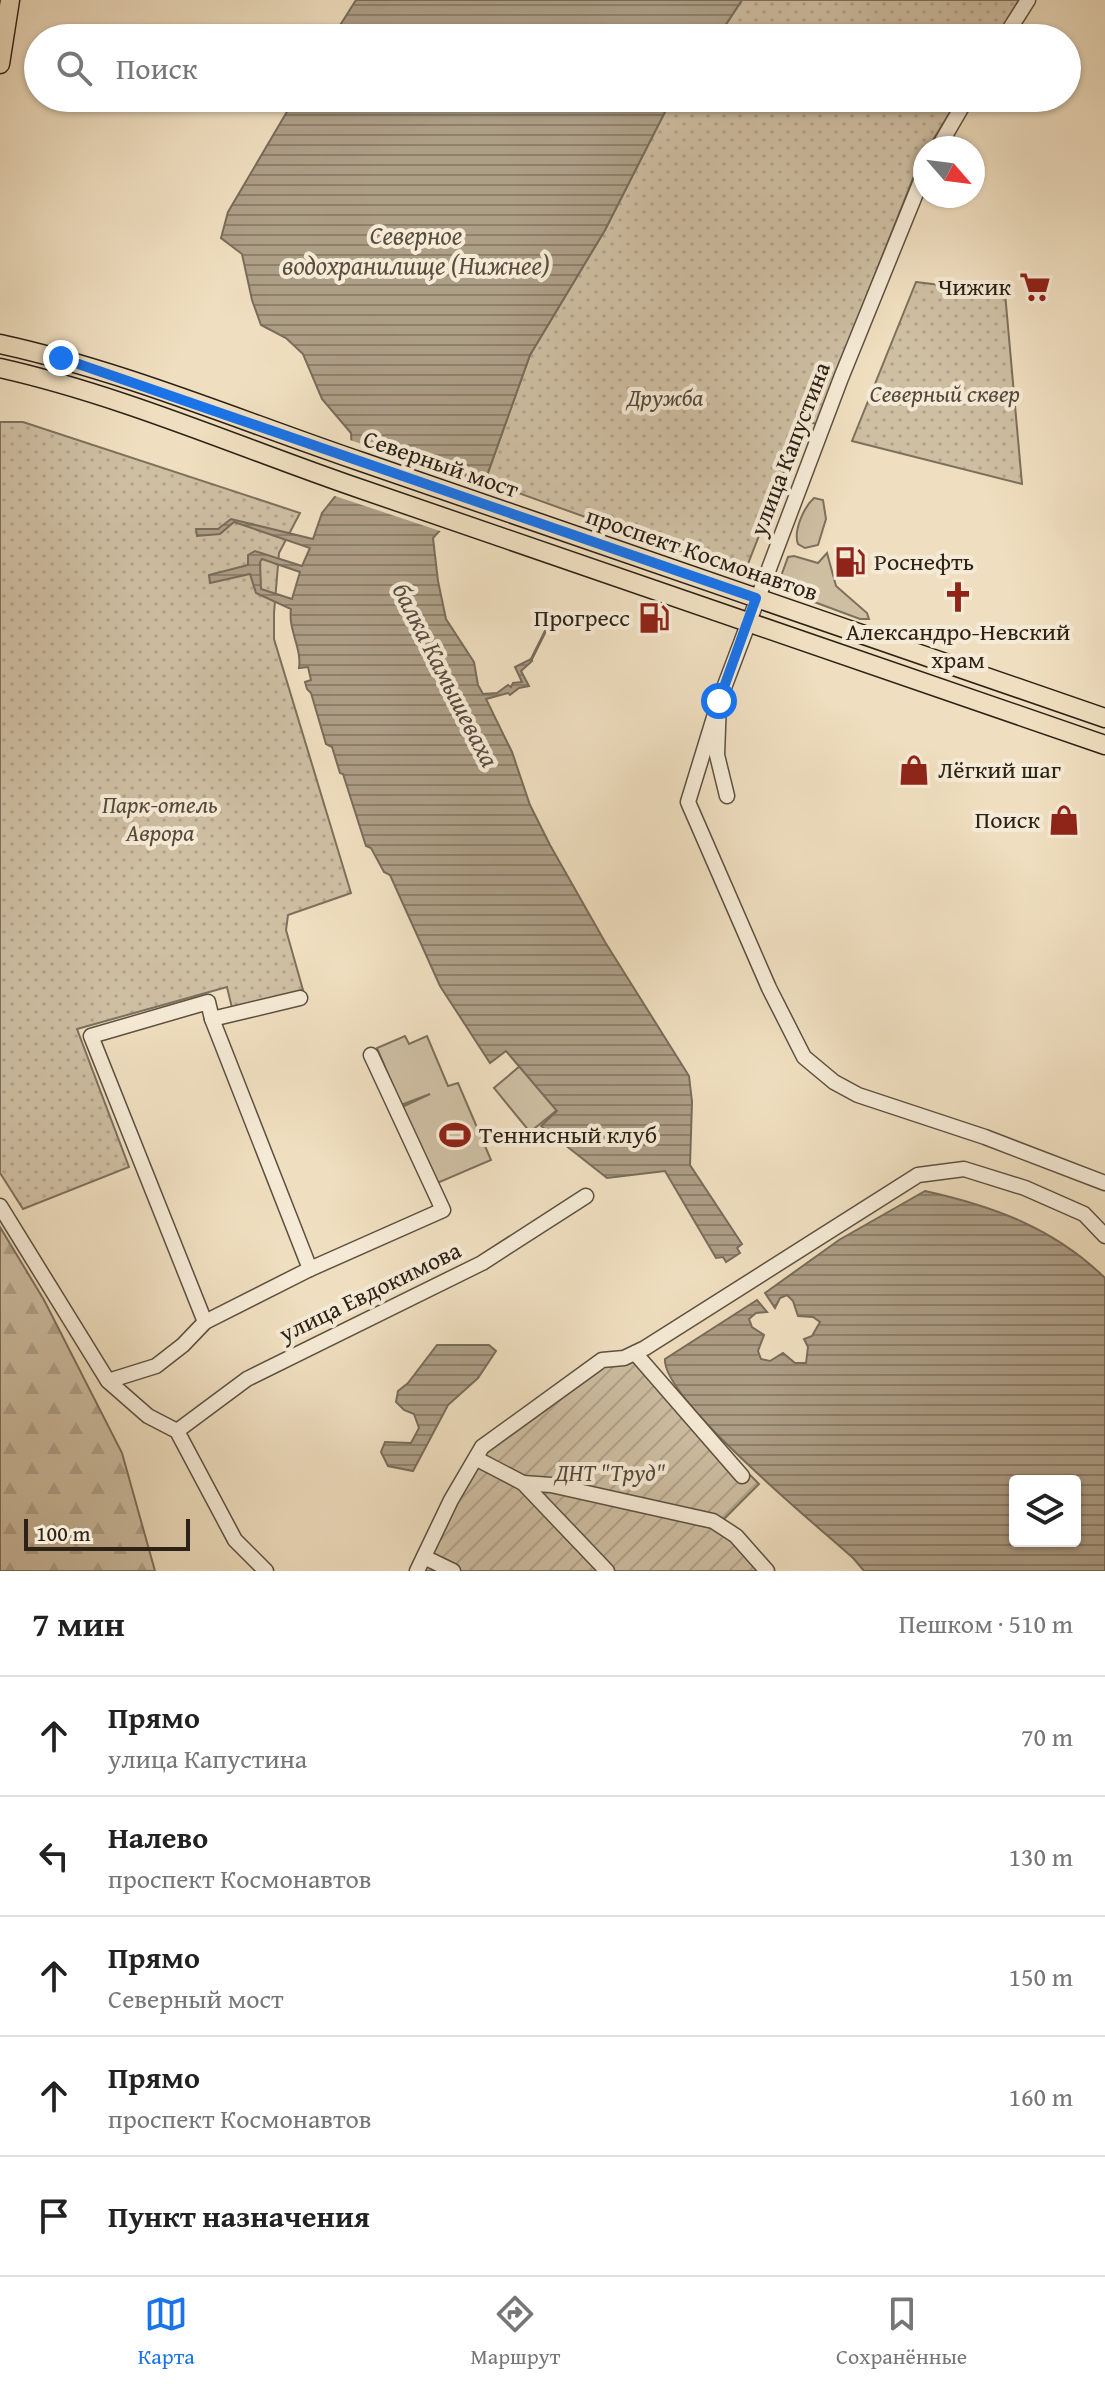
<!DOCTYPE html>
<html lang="ru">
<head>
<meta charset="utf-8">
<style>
  :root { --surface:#fff; --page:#f6f6f6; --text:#222; --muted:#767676; --line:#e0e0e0; --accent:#1a73e8 }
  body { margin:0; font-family:"Gentium Book Plus",serif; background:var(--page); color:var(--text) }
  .controls { position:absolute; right:24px; bottom:24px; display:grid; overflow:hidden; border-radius:8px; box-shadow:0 2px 6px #0004 }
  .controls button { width:72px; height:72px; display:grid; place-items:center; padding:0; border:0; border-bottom:2px solid var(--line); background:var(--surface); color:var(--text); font:40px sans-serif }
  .compass { position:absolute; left:913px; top:136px; width:72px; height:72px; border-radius:50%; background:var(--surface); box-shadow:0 2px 6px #0004; rotate:118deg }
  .scale { position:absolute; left:24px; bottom:20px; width:166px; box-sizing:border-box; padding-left:8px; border:4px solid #2c2217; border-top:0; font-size:22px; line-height:28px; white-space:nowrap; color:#2c2217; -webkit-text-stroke:6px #f5ead5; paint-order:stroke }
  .stop { position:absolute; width:24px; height:24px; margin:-18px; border:6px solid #1a73e8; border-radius:50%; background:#fff }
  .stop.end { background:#1a73e8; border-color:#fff; box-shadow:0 2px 8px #0008 }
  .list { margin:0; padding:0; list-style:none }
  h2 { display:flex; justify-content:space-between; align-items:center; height:104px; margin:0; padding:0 32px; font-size:34px }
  h2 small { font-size:26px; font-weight:400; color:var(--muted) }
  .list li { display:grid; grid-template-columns:52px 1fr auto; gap:24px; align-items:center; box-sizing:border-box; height:120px; padding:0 32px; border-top:2px solid var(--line) }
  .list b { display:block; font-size:30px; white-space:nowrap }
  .list p { margin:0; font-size:26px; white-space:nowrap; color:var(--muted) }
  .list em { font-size:26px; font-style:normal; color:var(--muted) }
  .icon { flex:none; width:44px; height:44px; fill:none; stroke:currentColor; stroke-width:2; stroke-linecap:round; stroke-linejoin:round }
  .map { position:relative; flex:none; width:1105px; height:1571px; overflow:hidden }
  .search { position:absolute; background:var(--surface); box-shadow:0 2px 6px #0004; left:24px; right:24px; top:24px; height:88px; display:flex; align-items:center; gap:20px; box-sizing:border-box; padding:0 28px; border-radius:44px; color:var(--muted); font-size:30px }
  .sheet { height:704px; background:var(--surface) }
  nav { display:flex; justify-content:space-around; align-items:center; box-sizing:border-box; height:112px; border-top:2px solid var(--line); background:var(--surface); font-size:22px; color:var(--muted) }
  nav a { display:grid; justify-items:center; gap:4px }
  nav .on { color:var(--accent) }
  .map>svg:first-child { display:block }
</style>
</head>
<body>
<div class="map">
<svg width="1105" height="1571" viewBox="0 0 1105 1571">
  <defs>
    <pattern id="forest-firs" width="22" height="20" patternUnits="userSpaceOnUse" patternTransform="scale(2)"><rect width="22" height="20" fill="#cebea2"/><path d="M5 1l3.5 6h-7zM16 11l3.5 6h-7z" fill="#b1a38b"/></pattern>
    <pattern id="park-dots" width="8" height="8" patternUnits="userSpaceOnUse" patternTransform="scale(2)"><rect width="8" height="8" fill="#cebea2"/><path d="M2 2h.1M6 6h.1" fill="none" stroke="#b1a38b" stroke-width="1.8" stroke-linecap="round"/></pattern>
    <pattern id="garden-furrows" width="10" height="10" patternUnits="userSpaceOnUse" patternTransform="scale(2)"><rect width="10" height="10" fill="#cebea2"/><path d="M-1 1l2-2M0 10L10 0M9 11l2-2" fill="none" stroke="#b1a38b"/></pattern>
    <pattern id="water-rules" width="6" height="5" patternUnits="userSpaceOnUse" patternTransform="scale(2)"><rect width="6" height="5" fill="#ad9e86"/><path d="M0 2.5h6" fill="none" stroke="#8d806d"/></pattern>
  </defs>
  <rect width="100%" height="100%" fill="#efdebf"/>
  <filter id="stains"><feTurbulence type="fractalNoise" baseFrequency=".0025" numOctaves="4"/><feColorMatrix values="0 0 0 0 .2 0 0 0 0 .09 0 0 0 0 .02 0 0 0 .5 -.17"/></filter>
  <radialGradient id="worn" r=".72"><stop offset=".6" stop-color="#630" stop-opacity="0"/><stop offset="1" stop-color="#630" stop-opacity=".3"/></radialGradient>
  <g fill="#cebea2" stroke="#7d705c" stroke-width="2">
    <path d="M814,498L823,500L826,519L818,545L805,548L798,544C793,531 804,507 814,498Z"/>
    <path d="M827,553L836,586L867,613L869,619H860L790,593L782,588L780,579L788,557L794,556L818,563Z"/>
    <path d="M405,1036L409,1044L427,1036L448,1086L458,1083L491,1160L435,1184L402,1107L430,1094L401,1105L377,1048Z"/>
    <path d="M520,1066L557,1110L530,1132L494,1088Z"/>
  </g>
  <path fill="url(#forest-firs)" stroke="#7d705c" stroke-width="2" d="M0,1227L44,1300L122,1453L155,1571H0Z"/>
  <g fill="url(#park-dots)" stroke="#7d705c" stroke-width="2">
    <path d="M742,0H1019L996,38H717Z"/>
    <path d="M672,98H959L928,148H925L816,424L804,420L744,574L485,481L530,355L605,230Z"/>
    <path d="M916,282L1005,293L1022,484L852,441Z"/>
    <path d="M0,422H23L300,513L279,553L274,613V639L351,893L288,915L286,930L303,990L232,1008L227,987L77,1029L129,1167L23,1209L0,1173Z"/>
  </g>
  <path fill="url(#garden-furrows)" stroke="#7d705c" stroke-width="2" d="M644,1351L683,1407L759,1484L720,1523L766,1571H419L493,1437L591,1364Z"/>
  <g fill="url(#water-rules)" stroke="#796c5a" stroke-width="2" fill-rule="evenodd">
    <path d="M356,0H742L717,38H332Z"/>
    <path d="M295,98H672L605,230L530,355L485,481L433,538L438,581L446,619L474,662L478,685L483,694L497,693L508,685L511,687L513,683L522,682L515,667L531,659L532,661L521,671L529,686L519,688L510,695L508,693L486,699L512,752L530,805L550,845L605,942L689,1076L692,1102L690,1165L742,1244L737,1248L740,1253L726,1262L723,1257L716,1258L665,1171L607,1178L541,1126L557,1111L506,1051L490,1063L440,986L390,875L384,872L371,848L366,846L343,774L340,773L332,747L326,744L311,693L307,689L305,682L311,680L308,667L299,668C302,648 288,630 291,609L256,593L250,574L210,583L209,575L248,565V555L255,551L302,566L310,548L234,522L220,534L197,536L196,529H218L231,519L313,539L322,513L353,474L351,433L322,399L303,354L286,338L261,325L252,300L242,254L221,238L228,212ZM262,559L300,572L292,599L261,589L260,562Z"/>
    <path d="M925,1191C993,1206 1054,1228 1105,1278V1571H864L854,1559C820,1528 662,1399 665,1359L757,1300L767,1312L756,1313L749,1319L752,1327L764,1335L758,1351L761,1359L770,1361L783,1353L795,1363H806L808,1347L804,1339L812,1336L820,1322L813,1317L798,1316L793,1301L787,1295L780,1298L775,1308L765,1293L839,1240ZM1015,1481H1075V1541H1015Z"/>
    <path d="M437,1345H489L496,1351L478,1378L448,1405L413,1471L388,1466L381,1452L385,1442L411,1443L419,1428L414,1414L404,1410L396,1402L398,1391L408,1383Z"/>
  </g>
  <path fill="#efdebf" d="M347,439L486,486L443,532L332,495L349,473Z"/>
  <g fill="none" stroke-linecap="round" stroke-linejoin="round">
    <path stroke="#796c5a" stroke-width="3" d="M531,660L548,626"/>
    <defs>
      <g id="minor">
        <path d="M1004,38L1028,0"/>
        <path d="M938,148L967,98"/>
        <path d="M719,701L688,802L769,988L804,1057L834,1082L858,1095L985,1137L1105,1183"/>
        <path d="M727,796L717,755L719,701L841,378L925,171"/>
        <path d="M212,1019L310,1269"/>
        <path d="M0,1206L108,1381L148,1416L177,1431L235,1540L266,1571"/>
        <path d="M205,1322L91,1036L208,1002L212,1019L300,998"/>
        <path d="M635,1353L742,1476"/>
        <path d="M108,1381L156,1366L183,1345L205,1322L310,1269L443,1210L371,1055"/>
        <path d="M177,1431L247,1379L482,1263L586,1196"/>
        <path d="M477,1459L523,1483L607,1571"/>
        <path d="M523,1483L551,1485L713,1521L736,1536L767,1571"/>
        <path d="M424,1557L453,1571"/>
        <path d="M417,1571L451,1500L482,1447L602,1360L624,1358L645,1348L918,1175L964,1169L1025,1188L1084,1214L1105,1236"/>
      </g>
      <g id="major">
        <path d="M0,64L10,0"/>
        <path d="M0,344C124,371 241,421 362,462C610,547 857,634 1105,718"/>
        <path d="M0,368C124,396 241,448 361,489C609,573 857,659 1105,745"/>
      </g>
    </defs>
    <use href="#minor" stroke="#5d5141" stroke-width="17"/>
    <use href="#major" stroke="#2c2217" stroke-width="21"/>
    <use href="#minor" stroke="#f5ead5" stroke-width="14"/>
    <use href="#major" stroke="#efdebf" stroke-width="18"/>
  </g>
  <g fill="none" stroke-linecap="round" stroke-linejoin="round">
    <path stroke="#1a73e8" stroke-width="10" d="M61,358L756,598L719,701"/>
  </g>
  <defs>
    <symbol id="supermarket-bare" viewBox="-9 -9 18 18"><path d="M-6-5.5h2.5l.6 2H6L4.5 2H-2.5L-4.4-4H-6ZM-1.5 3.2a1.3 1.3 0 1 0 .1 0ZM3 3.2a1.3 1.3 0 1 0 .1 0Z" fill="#8f2418" stroke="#f5ead5" stroke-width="2.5" paint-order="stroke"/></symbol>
    <symbol id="fuel-bare" viewBox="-9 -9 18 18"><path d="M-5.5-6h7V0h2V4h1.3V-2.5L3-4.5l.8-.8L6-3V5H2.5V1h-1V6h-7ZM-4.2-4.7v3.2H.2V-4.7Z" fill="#8f2418" stroke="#f5ead5" stroke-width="2.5" paint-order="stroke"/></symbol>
    <symbol id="church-bare" viewBox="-9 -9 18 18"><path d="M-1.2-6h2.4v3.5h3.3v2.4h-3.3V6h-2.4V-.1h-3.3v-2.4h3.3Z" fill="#8f2418" stroke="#f5ead5" stroke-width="2.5" paint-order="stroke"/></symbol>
    <symbol id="shop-bare" viewBox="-9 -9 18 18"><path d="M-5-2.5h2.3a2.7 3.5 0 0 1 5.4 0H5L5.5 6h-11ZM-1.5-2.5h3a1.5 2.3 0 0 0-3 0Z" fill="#8f2418" stroke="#f5ead5" stroke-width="2.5" paint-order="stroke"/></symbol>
    <symbol id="stadium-bare" viewBox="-9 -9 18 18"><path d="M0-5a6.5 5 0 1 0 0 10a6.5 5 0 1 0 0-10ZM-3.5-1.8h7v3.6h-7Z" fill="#8f2418" stroke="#f5ead5" stroke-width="2.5" paint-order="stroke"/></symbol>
  </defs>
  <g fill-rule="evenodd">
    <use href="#supermarket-bare" x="1013" y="265" width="44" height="44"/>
    <use href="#fuel-bare" x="828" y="540" width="44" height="44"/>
    <use href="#church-bare" x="936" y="575" width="44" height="44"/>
    <use href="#fuel-bare" x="632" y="596" width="44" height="44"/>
    <use href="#shop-bare" x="892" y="748" width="44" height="44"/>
    <use href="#shop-bare" x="1042" y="798" width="44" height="44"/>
    <use href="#stadium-bare" x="433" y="1113" width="44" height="44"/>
  </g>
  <g text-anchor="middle" stroke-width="8" stroke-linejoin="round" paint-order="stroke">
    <g font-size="24" fill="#2c2217" stroke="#f5ead5" text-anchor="end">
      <text x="1011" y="295">Чижик</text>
      <text x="874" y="570" text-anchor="start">Роснефть</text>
      <text x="630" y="626">Прогресс</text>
      <text x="958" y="640" text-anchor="middle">Александро-Невский<tspan x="958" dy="28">храм</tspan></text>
      <text x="938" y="778" text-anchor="start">Лёгкий шаг</text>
      <text x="1040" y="828">Поиск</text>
      <text x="479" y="1143" text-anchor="start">Теннисный клуб</text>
    </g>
    <g font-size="24" font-style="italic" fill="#54493a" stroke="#f5ead5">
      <text x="945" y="402">Северный сквер</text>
      <text x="665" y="406">Дружба</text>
      <text x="160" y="813">Парк-отель<tspan x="160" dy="28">Аврора</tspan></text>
      <text x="610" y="1481">ДНТ "Труд"</text>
    </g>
    <g font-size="24" fill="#2c2217" stroke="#f5ead5">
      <text transform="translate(790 449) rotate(-69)" y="8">улица Капустина</text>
      <text transform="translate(441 464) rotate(19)" y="8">Северный мост</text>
      <text transform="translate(702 554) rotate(19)" y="8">проспект Космонавтов</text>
      <text transform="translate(370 1292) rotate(-26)" y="8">улица Евдокимова</text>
    </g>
    <g font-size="26" font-style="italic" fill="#594d3e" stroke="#f5ead5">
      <text x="416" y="244">Северное<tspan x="416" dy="30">водохранилище (Нижнее)</tspan></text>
      <text transform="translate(446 675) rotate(63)" y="9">балка Камышеваха</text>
    </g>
  </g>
  <rect width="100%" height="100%" filter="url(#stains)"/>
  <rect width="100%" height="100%" fill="url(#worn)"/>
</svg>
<div class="controls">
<button><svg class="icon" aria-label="layers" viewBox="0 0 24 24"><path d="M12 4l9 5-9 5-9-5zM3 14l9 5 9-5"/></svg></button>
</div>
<svg class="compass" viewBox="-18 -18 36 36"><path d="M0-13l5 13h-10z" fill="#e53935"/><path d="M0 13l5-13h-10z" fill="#767676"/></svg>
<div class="scale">100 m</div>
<div class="stop" style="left:719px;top:701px"></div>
<div class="stop end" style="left:61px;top:358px"></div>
<div class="search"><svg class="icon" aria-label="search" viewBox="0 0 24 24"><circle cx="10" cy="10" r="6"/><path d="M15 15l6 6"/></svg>Поиск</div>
</div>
<section class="sheet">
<h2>7 мин<small>Пешком · 510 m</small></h2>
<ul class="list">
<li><svg class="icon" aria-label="ahead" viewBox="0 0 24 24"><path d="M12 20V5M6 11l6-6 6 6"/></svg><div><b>Прямо</b><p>улица Капустина</p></div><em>70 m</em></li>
<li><svg class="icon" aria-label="left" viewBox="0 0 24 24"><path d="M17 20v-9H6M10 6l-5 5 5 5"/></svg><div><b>Налево</b><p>проспект Космонавтов</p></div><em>130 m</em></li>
<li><svg class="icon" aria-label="ahead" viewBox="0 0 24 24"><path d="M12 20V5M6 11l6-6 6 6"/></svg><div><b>Прямо</b><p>Северный мост</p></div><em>150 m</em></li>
<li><svg class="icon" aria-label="ahead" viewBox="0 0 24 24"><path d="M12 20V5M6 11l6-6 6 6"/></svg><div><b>Прямо</b><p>проспект Космонавтов</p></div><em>160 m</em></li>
<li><svg class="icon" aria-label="arrive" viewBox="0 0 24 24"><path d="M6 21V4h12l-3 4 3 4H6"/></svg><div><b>Пункт назначения</b></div></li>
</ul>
</section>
<nav>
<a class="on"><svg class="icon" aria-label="map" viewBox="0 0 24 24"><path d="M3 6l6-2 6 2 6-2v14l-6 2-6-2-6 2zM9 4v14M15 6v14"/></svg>Карта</a>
<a><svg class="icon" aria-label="directions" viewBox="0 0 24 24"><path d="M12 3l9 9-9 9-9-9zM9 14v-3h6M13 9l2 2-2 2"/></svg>Маршрут</a>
<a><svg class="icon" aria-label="saved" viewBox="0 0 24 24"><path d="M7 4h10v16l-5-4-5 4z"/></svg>Сохранённые</a>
</nav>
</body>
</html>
